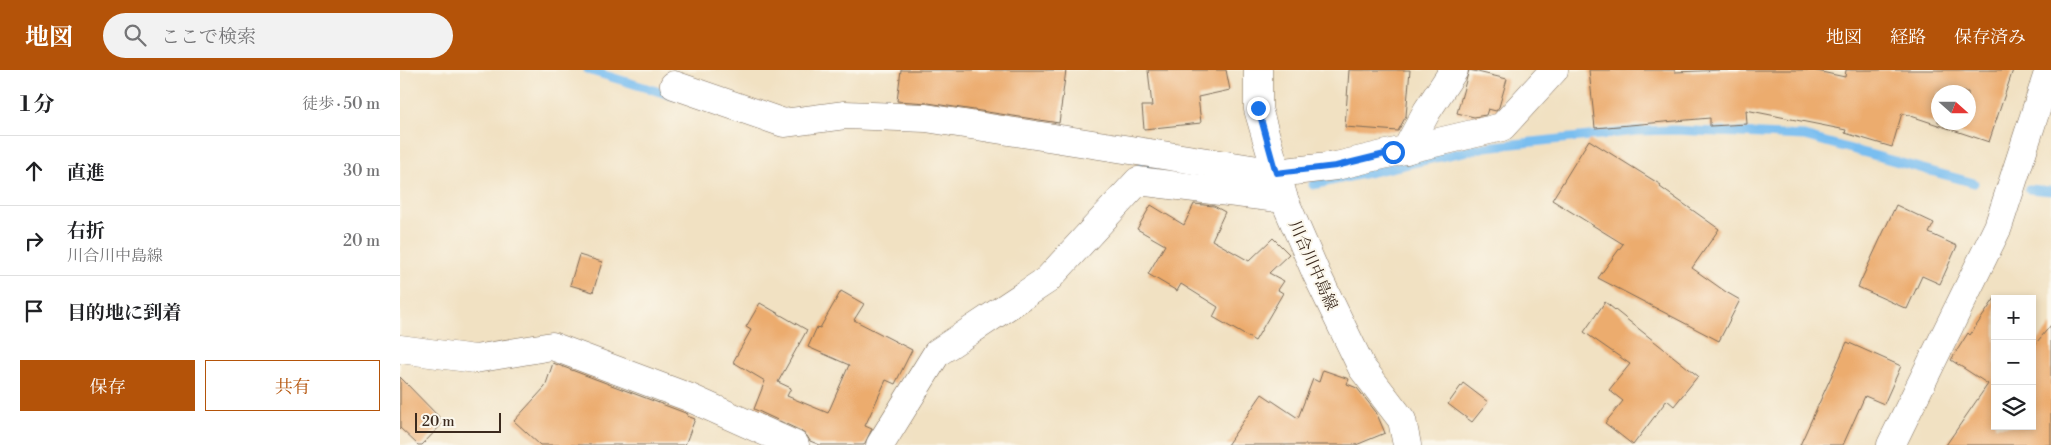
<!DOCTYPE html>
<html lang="ja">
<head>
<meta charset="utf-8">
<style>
  :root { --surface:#fff; --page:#f2f2f2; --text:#202124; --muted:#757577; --line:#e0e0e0; --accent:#b45309 }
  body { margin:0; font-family:"Libre Bodoni","Noto Serif JP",serif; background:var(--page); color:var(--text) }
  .controls { position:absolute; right:15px; bottom:15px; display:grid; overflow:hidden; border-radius:0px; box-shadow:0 2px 8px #0003 }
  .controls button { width:45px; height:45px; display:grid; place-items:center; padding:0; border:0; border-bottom:1px solid var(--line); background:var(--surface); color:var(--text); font:25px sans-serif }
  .compass { position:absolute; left:1531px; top:15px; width:45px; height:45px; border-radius:50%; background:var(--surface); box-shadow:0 2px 8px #0003; rotate:111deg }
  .scale { position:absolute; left:15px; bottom:12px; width:86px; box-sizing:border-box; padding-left:5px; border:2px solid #3b2a1e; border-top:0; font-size:14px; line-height:18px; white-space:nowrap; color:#3b2a1e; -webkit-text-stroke:4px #fbf7ec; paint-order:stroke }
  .stop { position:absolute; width:15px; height:15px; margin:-11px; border:4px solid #1a73e8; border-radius:50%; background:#fff }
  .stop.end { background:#1a73e8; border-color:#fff; box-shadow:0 1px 5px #0008 }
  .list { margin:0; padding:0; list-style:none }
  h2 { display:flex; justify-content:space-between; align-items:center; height:65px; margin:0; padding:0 20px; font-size:21px }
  h2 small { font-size:16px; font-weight:400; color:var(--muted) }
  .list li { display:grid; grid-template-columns:32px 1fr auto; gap:15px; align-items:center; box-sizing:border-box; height:70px; padding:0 20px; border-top:1px solid var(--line) }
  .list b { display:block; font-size:19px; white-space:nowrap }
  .list p { margin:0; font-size:16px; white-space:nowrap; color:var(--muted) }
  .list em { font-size:16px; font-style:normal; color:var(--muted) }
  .actions { display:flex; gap:10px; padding:15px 20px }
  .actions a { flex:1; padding:11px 0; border:1px solid var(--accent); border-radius:0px; text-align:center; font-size:18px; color:var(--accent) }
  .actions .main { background:var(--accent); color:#fff }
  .icon { flex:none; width:28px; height:28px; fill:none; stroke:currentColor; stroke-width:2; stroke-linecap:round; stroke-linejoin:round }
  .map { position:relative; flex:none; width:1651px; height:375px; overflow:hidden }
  header { display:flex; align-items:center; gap:30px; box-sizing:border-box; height:70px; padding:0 25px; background:var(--accent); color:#fff }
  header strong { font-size:24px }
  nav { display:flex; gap:28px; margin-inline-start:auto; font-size:18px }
  .search { width:350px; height:45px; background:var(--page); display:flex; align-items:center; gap:12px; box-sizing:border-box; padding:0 18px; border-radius:28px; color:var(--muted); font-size:19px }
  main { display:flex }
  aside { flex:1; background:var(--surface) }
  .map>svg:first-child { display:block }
</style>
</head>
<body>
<header>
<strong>地図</strong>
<div class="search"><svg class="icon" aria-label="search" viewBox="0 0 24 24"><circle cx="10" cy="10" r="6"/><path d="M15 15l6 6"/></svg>ここで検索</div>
<nav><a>地図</a><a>経路</a><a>保存済み</a></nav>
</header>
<main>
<aside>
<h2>1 分<small>徒歩 · 50 m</small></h2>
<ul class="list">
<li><svg class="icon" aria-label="ahead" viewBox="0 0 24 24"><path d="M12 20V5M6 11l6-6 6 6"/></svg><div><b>直進</b></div><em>30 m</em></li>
<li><svg class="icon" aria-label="right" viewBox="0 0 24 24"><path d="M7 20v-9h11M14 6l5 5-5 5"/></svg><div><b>右折</b><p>川合川中島線</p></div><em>20 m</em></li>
<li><svg class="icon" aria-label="arrive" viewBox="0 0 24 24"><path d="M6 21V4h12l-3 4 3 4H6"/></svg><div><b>目的地に到着</b></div></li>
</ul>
<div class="actions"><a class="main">保存</a><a>共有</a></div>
</aside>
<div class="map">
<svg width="1651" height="375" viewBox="0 0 1651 375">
  <rect width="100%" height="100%" fill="#fbf7ec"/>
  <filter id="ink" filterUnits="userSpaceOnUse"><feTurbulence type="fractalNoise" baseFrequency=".02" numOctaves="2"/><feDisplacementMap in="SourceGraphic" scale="10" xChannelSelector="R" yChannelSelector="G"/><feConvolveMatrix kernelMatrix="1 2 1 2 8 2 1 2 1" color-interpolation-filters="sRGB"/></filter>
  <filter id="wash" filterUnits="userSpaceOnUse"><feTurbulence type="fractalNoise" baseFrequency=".0096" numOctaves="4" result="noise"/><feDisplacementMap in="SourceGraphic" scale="20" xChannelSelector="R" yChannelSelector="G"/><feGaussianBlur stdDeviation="1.12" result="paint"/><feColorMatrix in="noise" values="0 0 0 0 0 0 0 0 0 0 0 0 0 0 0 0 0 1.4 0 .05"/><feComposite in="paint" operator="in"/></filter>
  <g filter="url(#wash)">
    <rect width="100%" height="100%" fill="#f1e1c2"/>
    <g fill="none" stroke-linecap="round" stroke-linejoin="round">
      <g stroke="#79bef0" stroke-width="9">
        <path d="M188,0L273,26"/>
        <path d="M742,95L781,103"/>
        <path d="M913,115L1085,77L1237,61L1273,60L1404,66L1574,113"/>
        <path d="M1629,119L1651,121"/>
      </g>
    </g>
    <g id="blocks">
      <g fill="#ecac6e" fill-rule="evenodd">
        <path d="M501,0H666L659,53L528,33L497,31Z"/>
        <path d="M748,0H826L830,20L798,27L801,53L744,59L742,36H752Z"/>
        <path d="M949,0H1010L1006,46L998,61L945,57Z"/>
        <path d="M1069,0L1107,9L1099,37L1096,41L1088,39L1086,45L1074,47L1057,43Z"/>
        <path d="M1189,0H1275V2L1324,0H1412L1445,7L1446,0H1613L1589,72L1502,43L1492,77L1445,63L1446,60L1346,40L1347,54L1310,56V48L1195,58ZM1538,22H1568V52H1538Z"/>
        <path d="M1189,70L1261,115L1260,117L1319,159L1292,198L1326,222L1340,230L1319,271L1198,208L1223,174L1152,130Z"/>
        <path d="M794,134L814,136L825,142L812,170L849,191L873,168L889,184L869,203L884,211L878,220L883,223L855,271L813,247L818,237L781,214L777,221L748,204L765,175L737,159L751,135L784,155Z"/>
        <path d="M1496,135L1534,153L1529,163L1557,176L1540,214L1522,206L1507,239L1458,217Z"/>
        <path d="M179,185L202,192L193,222L170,215Z"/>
        <path d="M441,221L464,234L454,250L512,280L495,314L486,310L465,356L472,359L464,375H420L410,371L407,366L401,361L354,339L365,311L333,292L351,260L346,257L360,233L407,260L378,312L391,318L387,326L428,343L449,295L408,277L417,257L420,258Z"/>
        <path d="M1595,228V356H1632V278L1651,255V375H1546L1588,314L1551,290L1568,263L1570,265Z"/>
        <path d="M1205,232L1298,306L1274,336L1267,330L1233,375L1205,353L1223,331L1209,320L1230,294L1184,262Z"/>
        <path d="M1447,272L1501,296L1484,334L1465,326L1443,375H1400Z"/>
        <path d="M153,293L288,344L287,346L295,349L285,375H140L114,351L145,317Z"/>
        <path d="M923,300L949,309L947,314L957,318L976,342L985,363L956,375H827L862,324L898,348L913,309L919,312Z"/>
        <path d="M0,307L44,352L22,375H18L0,358Z"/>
        <path d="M1063,313L1088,332L1072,352L1048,334Z"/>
      </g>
    </g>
  </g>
  <g filter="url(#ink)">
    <use href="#blocks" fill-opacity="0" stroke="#7b6a57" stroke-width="1"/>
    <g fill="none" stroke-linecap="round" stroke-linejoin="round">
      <defs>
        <g id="minor">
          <path d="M274,15L384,53L445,45L526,48L877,103L936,96L1102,57L1154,0"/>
          <path d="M1006,80L1027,41L1054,0"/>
          <path d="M0,279L75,289L152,276L288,327L395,375"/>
          <path d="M480,375L537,283L647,210L738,111L884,129"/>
          <path d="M1491,375L1598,157L1649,0"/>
        </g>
        <path id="secondary" d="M858,0V39L884,129L916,203L962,298L1002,350L1007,375"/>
      </defs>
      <use href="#minor" stroke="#7b6a57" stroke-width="29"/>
      <use href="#secondary" stroke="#7b6a57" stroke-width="29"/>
      <use href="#minor" stroke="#fff" stroke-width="28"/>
      <use href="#secondary" stroke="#fff" stroke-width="28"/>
    </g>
  </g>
  <g fill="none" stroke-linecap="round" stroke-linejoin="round" filter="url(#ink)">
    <path stroke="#1a73e8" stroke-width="6" d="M858,38L876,103L936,96L993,82"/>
  </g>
  <g text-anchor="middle" stroke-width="4" stroke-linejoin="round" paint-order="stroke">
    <g font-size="16" fill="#3b2a1e" stroke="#fbf7ec">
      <text transform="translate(914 195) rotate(66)" y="6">川合川中島線</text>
    </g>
  </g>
</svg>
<div class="controls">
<button>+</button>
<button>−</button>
<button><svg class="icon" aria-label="layers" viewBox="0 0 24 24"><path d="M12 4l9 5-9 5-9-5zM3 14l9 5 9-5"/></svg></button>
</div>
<svg class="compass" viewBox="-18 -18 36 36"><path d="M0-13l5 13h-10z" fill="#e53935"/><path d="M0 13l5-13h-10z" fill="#757577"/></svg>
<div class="scale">20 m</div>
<div class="stop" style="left:993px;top:82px"></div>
<div class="stop end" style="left:858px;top:38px"></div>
</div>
</main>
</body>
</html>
